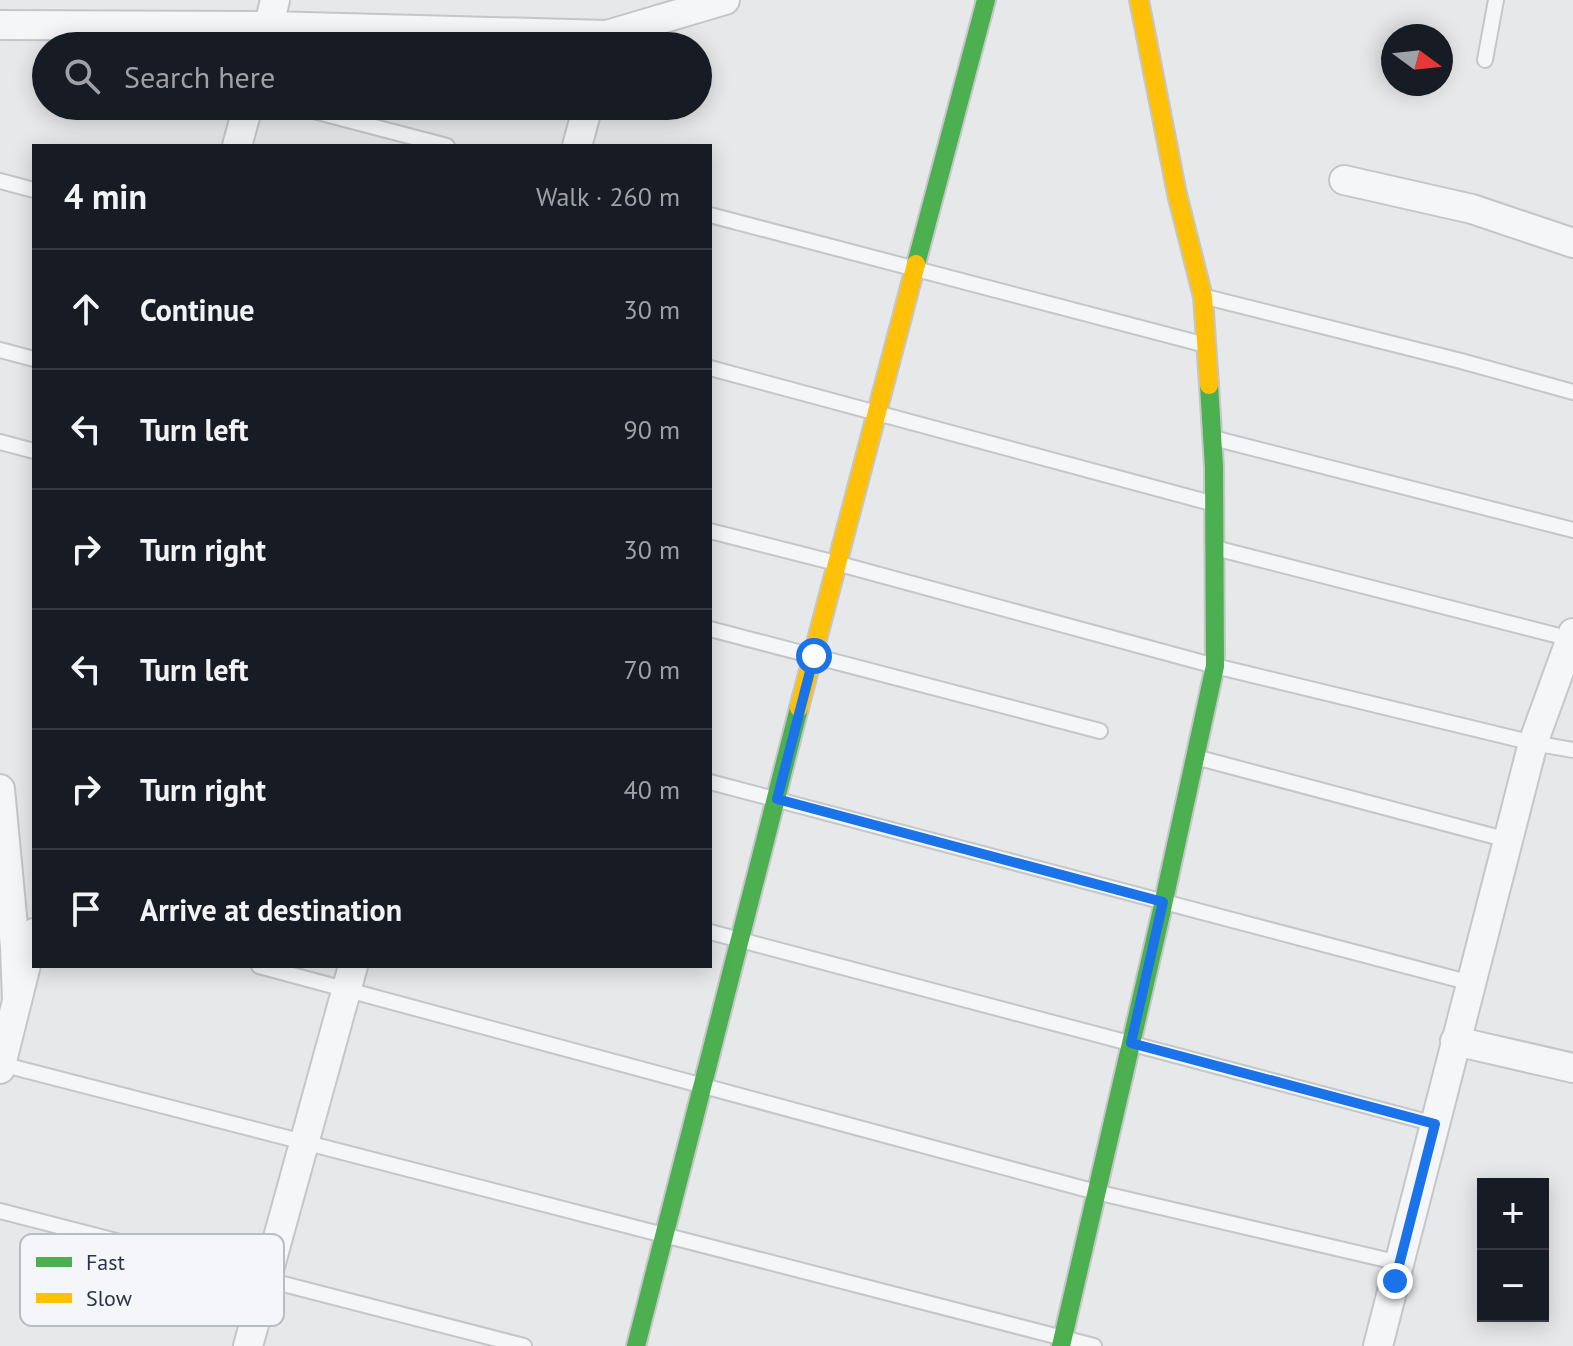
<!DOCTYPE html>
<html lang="en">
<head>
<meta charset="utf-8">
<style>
  :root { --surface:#171b24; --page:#242831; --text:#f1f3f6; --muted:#9ea1a6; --line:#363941 }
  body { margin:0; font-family:"PT Sans",sans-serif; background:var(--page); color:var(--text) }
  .controls { position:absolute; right:24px; bottom:24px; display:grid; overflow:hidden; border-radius:0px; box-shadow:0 4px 20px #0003 }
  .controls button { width:72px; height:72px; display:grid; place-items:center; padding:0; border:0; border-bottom:2px solid var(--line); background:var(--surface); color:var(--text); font:40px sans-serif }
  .compass { position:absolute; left:1381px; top:24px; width:72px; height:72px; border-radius:50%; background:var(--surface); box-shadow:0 4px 20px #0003; rotate:105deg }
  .stop { position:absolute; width:24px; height:24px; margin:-18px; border:6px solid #1a73e8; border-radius:50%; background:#fff }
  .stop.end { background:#1a73e8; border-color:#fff; box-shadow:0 2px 8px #0008 }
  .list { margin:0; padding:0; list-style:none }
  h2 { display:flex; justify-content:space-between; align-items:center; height:104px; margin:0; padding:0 32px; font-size:34px }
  h2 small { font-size:26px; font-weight:400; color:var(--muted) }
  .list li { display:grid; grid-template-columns:52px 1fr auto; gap:24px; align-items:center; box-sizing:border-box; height:120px; padding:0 32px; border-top:2px solid var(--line) }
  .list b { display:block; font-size:30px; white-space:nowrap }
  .list em { font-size:26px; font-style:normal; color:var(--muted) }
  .icon { flex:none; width:44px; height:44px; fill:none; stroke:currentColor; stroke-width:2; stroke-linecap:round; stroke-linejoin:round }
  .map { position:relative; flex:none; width:1573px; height:1346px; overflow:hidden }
  .search { position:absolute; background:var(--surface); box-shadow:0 4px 20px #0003; left:32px; top:32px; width:680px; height:88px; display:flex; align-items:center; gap:20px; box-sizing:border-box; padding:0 28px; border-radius:44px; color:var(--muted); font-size:30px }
  .panel { position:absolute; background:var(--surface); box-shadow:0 4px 20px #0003; left:32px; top:144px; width:680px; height:824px; border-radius:0px }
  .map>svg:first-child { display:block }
</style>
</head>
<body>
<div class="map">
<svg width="1573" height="1346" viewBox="0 0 1573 1346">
  <rect width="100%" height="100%" fill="#e6e8ea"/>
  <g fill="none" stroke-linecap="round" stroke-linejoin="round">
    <defs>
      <g id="lane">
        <path d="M1485,60L1496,0"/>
        <path d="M306,109L447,146"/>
        <path d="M0,181L34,190"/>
        <path d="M710,215L1202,344"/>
        <path d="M1206,297L1461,361L1573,392"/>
        <path d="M0,350L34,359"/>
        <path d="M710,368L1211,503"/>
        <path d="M1217,439L1573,530"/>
        <path d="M0,442L34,451"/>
        <path d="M710,531L836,563L1215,666L1533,743L1573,750"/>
        <path d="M1219,549L1571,639"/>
        <path d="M710,629L1100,731"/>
        <path d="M1199,758L1508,840"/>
        <path d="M710,782L1471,983"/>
        <path d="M710,932L1435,1124"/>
        <path d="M259,966L1096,1192L1400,1263"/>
        <path d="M1,1064L1094,1346"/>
        <path d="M0,1211L524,1346"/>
      </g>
      <g id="street">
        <path d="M0,25L269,26L607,35L725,0"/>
        <path d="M264,46L275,0"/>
        <path d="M237,146L248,106"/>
        <path d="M577,146L588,106"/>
        <path d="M1344,180L1472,209L1573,243"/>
        <path d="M0,789L15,947L17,1000"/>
        <path d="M1455,1041L1573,1068"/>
        <path d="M0,1069L34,933"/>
        <path d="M248,1346L353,966"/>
        <path d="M1378,1346L1533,743L1573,633"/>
      </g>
      <g id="fast">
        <path d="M916,264L986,0"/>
        <path d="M636,1346L799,708"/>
        <path d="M1061,1346L1161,914L1215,666L1214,467L1209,385"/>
      </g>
      <g id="slow">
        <path d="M1139,0L1177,194L1203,297L1209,385"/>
        <path d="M799,708L916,264"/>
      </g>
    </defs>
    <use href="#lane" stroke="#c4c6c8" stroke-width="18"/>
    <use href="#street" stroke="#c4c6c8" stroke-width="32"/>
    <use href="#fast" stroke="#c4c6c8" stroke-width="22"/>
    <use href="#slow" stroke="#c4c6c8" stroke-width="22"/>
    <use href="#lane" stroke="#f5f6f7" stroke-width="14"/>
    <use href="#street" stroke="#f5f6f7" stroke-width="28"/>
    <use href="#fast" stroke="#4caf50" stroke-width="18"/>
    <use href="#slow" stroke="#ffc107" stroke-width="18"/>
  </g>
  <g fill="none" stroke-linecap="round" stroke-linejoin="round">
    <path stroke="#1a73e8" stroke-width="10" d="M814,656L777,799L1163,902L1131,1043L1435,1124L1395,1281"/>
  </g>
  <rect x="20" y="1234" width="264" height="92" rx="12" fill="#f4f6f9" stroke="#b8bcc3" stroke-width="2"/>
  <rect x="36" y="1257" width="36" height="10" fill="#4caf50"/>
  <rect x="36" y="1293" width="36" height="10" fill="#ffc107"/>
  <g font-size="22" fill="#2b3445">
    <text x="86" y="1270">Fast</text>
    <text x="86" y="1306">Slow</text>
  </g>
</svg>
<div class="controls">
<button>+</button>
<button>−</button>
</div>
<svg class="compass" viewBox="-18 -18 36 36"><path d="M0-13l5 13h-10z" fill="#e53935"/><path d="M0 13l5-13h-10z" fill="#9ea1a6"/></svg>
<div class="stop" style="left:814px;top:656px"></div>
<div class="stop end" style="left:1395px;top:1281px"></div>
<div class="search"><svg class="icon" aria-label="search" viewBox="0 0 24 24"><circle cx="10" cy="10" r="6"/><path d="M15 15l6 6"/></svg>Search here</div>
<section class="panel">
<h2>4 min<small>Walk · 260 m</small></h2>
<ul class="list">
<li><svg class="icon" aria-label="ahead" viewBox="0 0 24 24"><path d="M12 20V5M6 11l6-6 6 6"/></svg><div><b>Continue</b></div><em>30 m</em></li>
<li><svg class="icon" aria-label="left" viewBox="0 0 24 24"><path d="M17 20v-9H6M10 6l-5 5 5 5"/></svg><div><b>Turn left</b></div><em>90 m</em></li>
<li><svg class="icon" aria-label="right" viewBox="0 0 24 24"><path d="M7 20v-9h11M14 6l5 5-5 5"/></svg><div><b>Turn right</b></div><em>30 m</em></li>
<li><svg class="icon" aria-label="left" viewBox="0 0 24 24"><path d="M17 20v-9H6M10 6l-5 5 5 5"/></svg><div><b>Turn left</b></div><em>70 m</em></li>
<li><svg class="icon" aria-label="right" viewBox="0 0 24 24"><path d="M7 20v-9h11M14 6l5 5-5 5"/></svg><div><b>Turn right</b></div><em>40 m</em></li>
<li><svg class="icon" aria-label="arrive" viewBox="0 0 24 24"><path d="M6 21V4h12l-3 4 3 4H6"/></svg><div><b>Arrive at destination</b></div></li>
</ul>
</section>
</div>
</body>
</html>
